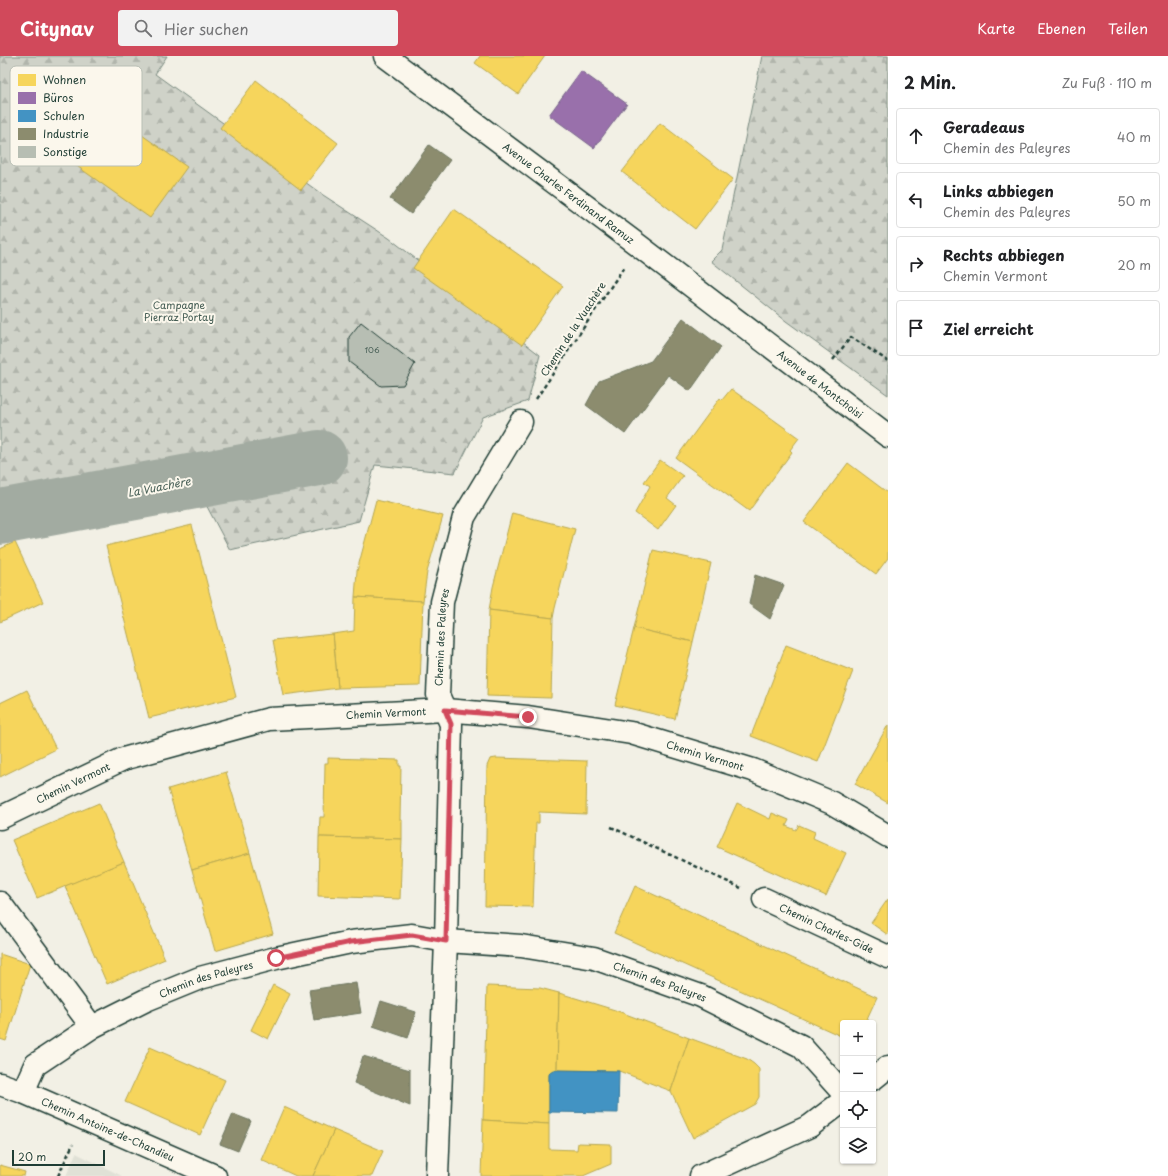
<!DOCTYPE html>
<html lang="de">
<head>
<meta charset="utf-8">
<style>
  :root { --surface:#fff; --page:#f2f2f2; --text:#202124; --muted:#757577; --line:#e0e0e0; --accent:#d1495b }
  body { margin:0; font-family:"Playpen Sans",sans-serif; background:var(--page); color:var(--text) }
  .controls { position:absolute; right:12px; bottom:12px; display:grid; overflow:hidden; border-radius:4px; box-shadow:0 1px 3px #0004 }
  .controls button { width:36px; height:36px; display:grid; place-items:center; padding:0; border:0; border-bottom:1px solid var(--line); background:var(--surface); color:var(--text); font:20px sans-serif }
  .scale { position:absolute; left:12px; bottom:10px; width:93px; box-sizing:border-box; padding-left:4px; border:2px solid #1f3d34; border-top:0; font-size:11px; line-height:14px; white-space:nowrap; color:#1f3d34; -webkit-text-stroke:3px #fbf7ec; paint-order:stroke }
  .stop { position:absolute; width:12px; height:12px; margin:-9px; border:3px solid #d1495b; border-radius:50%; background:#fff }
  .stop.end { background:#d1495b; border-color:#fff; box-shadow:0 1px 4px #0008 }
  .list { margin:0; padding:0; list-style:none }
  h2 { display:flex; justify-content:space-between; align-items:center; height:52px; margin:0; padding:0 16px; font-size:17px }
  h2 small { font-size:13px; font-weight:400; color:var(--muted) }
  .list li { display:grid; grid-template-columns:26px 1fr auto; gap:12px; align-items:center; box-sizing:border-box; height:56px; margin:0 8px 8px; padding:0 8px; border:1px solid var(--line); border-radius:4px }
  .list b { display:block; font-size:15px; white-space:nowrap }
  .list p { margin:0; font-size:13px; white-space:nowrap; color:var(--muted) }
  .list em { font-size:13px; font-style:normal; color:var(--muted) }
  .icon { flex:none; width:22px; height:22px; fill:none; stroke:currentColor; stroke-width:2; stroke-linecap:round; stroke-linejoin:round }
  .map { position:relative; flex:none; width:888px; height:1120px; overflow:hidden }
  header { display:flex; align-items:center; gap:24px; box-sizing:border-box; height:56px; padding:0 20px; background:var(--accent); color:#fff }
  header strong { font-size:19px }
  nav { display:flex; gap:22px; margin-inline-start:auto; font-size:14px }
  .search { width:280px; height:36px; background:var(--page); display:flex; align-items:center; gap:10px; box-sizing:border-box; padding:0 14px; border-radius:4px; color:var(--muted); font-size:15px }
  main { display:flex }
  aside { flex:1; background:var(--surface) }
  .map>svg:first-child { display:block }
</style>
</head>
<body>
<header>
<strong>Citynav</strong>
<div class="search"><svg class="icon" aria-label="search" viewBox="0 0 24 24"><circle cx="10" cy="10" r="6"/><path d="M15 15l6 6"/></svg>Hier suchen</div>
<nav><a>Karte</a><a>Ebenen</a><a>Teilen</a></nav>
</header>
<main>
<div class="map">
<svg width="888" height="1120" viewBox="0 0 888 1120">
  <defs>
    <pattern id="forest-firs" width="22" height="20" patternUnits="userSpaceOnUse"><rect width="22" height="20" fill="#cfd2c8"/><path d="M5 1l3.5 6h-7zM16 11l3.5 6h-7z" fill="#b1b5ac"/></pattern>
  </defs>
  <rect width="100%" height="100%" fill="#f2f0e5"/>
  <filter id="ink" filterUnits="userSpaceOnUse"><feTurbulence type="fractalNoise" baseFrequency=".025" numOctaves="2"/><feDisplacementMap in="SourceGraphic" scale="8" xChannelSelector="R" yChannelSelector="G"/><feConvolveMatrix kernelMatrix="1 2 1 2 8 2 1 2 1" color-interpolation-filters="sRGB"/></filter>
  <g filter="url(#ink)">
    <path fill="#e0e1d6" d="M76,1097L122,1120H66Z"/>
    <g fill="url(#forest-firs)" stroke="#77887e">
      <path d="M0,0H167L155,18L323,139L389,182L540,299L528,345L483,361L455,417L375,409L359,465L230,494L203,443L147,430L0,456Z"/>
      <path d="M762,0H888V339L786,265L711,205L722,194Z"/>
    </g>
    <g fill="#f6d55c" stroke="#b6a750">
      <path d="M480,0H545L518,38L475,7Z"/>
      <path d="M256,24L338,87L301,134L220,72Z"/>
      <path d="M104,52L187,111L150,162L67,103Z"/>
      <path d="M660,67L733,123L695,173L622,116Z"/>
      <path d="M454,153L563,230L522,289L413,212Z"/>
      <path d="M731,333L799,382L790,394L792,396L749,455L676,402L720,342L722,344Z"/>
      <path d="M660,404L683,420L667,442L676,449L658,474L635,457L650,430L644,426Z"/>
      <path d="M848,407L888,437V502L876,518L804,466Z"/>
      <path d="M376,444L443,460L427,516L423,545L355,541L357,515Z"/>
      <path d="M512,457L575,473L555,552L553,562L489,554L493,531Z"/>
      <path d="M192,469L236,641L149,662L106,490Z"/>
      <path d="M15,486L43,546L0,566V493Z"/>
      <path d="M653,494L711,507L693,586L634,572Z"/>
      <path d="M355,541L423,545L420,630L338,632L333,578L354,575Z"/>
      <path d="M489,554L553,562L551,642L487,640Z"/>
      <path d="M634,572L693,586L675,663L615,649Z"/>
      <path d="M333,578L338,632L283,639L273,584Z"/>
      <path d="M786,589L853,615L818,706L751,680Z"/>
      <path d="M27,634L56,693L0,721V647Z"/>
      <path d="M888,669V747L855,728Z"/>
      <path d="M328,702L399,704V710H401L400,764H402V783L319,781L320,761H324L325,707H328Z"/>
      <path d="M496,702L587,705L586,758L539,756V767H536L533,851L485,850L487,710L490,703Z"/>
      <path d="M226,716L250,797L192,814L168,733Z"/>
      <path d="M99,747L124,806L37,842L12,784Z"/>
      <path d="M737,747L770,763L772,757L789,764L786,770L796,774L799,769L815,776L813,782L846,797L826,840L717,791Z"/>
      <path d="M319,781L402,783L400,843L318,840Z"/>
      <path d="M250,797L273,878L215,895L192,814Z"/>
      <path d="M124,806L165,903L107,928L65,830Z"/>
      <path d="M635,830L877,941L865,967H843V981L614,877Z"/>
      <path d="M888,843V879L871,867Z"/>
      <path d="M0,898L30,908L6,985L0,983Z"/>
      <path d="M273,929L290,938L268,983L251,974Z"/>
      <path d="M487,930L540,932L559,937L557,1014L550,1016L549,1019V1068L483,1064Z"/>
      <path d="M559,937L615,954L689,982L671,1035L619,1015L557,1014Z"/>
      <path d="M689,982L747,1003L754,1008L759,1013V1041L755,1048L693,1082L671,1035Z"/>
      <path d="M150,991L225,1024L200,1079L125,1046Z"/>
      <path d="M284,1051L334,1074L313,1120H296L261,1104Z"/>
      <path d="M483,1064L549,1068V1093L577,1094L578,1087L611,1088V1108L583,1120H481Z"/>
      <path d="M334,1074L383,1095L372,1120H313Z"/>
      <path d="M0,1109L25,1116L24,1120H0Z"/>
    </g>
    <path fill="#9970ab" stroke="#746187" d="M581,15L627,48L594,92L549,59Z"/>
    <path fill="#4393c3" stroke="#387998" d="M553,1014L619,1015L618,1057L549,1056V1019L550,1016Z"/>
    <g fill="#8c8c6e" stroke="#6b745d">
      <path d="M429,89L450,104L411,158L390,143Z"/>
      <path d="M683,262L721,291L690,335L668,319L625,378L586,349L599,325L651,305Z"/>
      <path d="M755,519L784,529L770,563L749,548Z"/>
      <path d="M356,927L361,957L314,964L309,934Z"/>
      <path d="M381,945L416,956L408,982L373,970Z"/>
      <path d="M363,1000L410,1014V1050L354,1027Z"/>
      <path d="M233,1058L251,1065L238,1095L220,1088Z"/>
    </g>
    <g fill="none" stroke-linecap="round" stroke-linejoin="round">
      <path stroke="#a2aba1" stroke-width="56" d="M0,461L319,402"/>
    </g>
    <path fill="#b7beb3" stroke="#1f3d34" d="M361,266L415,308L403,329L381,330L349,306V281Z"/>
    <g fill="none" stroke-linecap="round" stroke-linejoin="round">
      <defs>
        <g id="street">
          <path id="s1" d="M0,762L123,703L269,663L445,654L528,661L631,677L753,714L832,747L888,780"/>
          <path id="s2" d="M764,843L888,901"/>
          <path d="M0,847L92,971"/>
          <path d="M873,1023L888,1011"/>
          <path id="s3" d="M0,1028L23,1036L215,1120"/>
          <path id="s4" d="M23,1036L35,1009L92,971L146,944L200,922L276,902L351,886L412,879L446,885L521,890L594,902L701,940L801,990L843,1037"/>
          <path id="s5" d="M437,1120L446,885L451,668L438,639L442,546L464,461L521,366"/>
          <path d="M701,1120L810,1070L843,1045"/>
        </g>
        <g id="secondary">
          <path id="s6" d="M385,0L638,189L888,380"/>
        </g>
      </defs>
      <use href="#street" stroke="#1f3d34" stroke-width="25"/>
      <use href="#secondary" stroke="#1f3d34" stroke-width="25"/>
      <g stroke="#1f3d34" stroke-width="2.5" stroke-dasharray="4 3" stroke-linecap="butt">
        <path d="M833,304L851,281L888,305"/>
        <path d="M536,343L624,211"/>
        <path d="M611,771L741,832"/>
        <path d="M58,1120L73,1088"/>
      </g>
      <use href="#street" stroke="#fbf7ec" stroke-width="22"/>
      <use href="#secondary" stroke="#fbf7ec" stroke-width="22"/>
    </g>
  </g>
  <g fill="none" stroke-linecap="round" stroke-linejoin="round" filter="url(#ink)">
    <path stroke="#d1495b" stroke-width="5" d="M276,902L351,886L412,879L446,885L451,668L445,654L528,661"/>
  </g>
  <g text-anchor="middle" stroke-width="4" stroke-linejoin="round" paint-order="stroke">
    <g font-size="8" fill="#455d54">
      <text x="372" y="297">106</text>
    </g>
    <g font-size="10" fill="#1f3d34" stroke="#fbf7ec">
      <text dy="4" stroke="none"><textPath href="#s6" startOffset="229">Avenue Charles Ferdinand Ramuz</textPath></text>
      <text transform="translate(573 273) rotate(-57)" y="4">Chemin de la Vuachère</text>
      <text dy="4" stroke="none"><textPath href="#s6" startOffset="545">Avenue de Montchoisi</textPath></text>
      <text dy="4" stroke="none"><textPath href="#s5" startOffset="542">Chemin des Paleyres</textPath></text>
      <text dy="4" stroke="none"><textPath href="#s1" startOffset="405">Chemin Vermont</textPath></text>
      <text dy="4" stroke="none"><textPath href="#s1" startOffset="729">Chemin Vermont</textPath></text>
      <text dy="4" stroke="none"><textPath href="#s1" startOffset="81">Chemin Vermont</textPath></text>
      <text dy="4" stroke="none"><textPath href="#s2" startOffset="69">Chemin Charles-Gide</textPath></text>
      <text dy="4" stroke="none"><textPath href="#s4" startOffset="222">Chemin des Paleyres</textPath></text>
      <text dy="4" stroke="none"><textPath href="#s4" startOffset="687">Chemin des Paleyres</textPath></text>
      <text dy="4" stroke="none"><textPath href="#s3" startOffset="117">Chemin Antoine-de-Chandieu</textPath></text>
    </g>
    <g font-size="10" fill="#425b52" stroke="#fbf7ec">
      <text x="179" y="253">Campagne<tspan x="179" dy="12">Pierraz Portay</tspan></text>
    </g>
    <g font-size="11" font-style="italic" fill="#465e55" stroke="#fbf7ec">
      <text transform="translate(159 431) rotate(-11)" y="4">La Vuachère</text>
    </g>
  </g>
  <rect x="10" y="10" width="132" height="100" rx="6" fill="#fbf7ec" stroke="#b9bfb5" stroke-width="1"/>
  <rect x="18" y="18" width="18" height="12" fill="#f6d55c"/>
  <rect x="18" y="36" width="18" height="12" fill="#9970ab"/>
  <rect x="18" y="54" width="18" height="12" fill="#4393c3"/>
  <rect x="18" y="72" width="18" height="12" fill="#8c8c6e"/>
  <rect x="18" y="90" width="18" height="12" fill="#b7beb3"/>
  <g font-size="11" fill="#1f3d34">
    <text x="43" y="28">Wohnen</text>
    <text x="43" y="46">Büros</text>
    <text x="43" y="64">Schulen</text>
    <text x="43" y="82">Industrie</text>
    <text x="43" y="100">Sonstige</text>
  </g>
</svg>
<div class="controls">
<button>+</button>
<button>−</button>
<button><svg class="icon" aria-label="locate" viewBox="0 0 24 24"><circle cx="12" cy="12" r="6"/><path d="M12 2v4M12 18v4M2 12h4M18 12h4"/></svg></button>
<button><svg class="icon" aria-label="layers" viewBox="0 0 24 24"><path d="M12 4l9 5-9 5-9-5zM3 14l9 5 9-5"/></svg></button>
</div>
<div class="scale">20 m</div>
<div class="stop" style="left:276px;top:902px"></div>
<div class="stop end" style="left:528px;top:661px"></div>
</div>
<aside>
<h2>2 Min.<small>Zu Fuß · 110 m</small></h2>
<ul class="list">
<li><svg class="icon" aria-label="ahead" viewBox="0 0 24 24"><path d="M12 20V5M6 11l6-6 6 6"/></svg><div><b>Geradeaus</b><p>Chemin des Paleyres</p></div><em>40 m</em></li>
<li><svg class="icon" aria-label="left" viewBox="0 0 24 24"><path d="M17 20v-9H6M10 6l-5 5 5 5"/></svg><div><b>Links abbiegen</b><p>Chemin des Paleyres</p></div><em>50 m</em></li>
<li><svg class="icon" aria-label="right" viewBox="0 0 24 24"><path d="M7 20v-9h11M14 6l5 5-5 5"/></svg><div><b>Rechts abbiegen</b><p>Chemin Vermont</p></div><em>20 m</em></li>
<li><svg class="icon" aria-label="arrive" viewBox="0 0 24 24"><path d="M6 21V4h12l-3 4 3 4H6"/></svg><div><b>Ziel erreicht</b></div></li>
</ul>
</aside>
</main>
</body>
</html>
